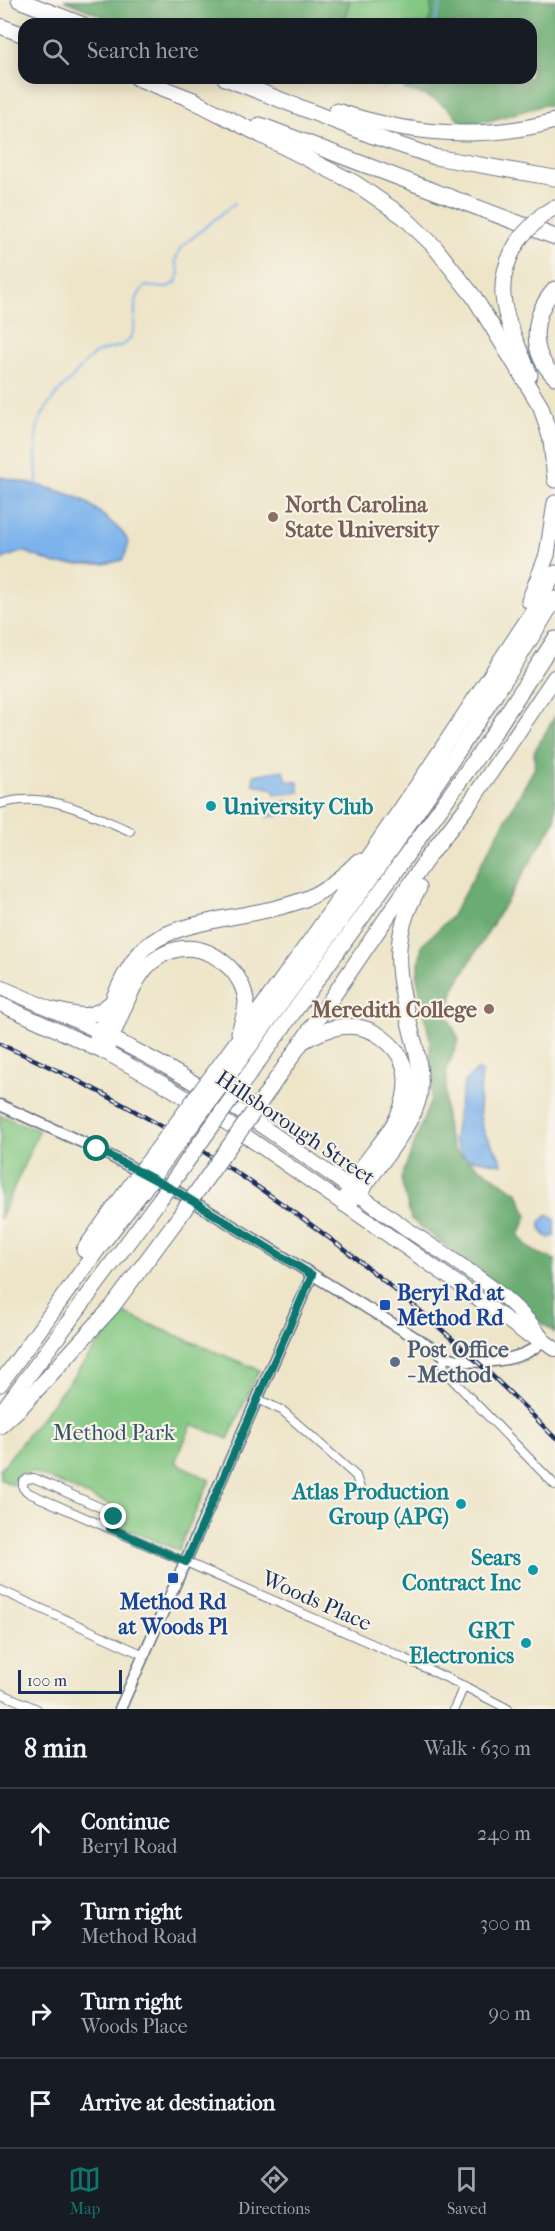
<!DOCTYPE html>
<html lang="en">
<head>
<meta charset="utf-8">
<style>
  :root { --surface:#171b24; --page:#20242c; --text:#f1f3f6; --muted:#9ea1a6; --line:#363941; --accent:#0f766e }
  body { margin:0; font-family:"IM FELL French Canon",serif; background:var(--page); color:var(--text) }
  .scale { position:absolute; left:18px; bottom:15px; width:104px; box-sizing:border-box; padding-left:6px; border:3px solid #1b2f5e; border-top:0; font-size:16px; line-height:21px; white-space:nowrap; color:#1b2f5e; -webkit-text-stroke:4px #f7f3e8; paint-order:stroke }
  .stop { position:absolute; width:18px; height:18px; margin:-14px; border:4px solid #0f766e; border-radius:50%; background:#fff }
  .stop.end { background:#0f766e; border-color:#fff; box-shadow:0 2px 6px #0008 }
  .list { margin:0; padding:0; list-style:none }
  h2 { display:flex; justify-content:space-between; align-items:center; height:78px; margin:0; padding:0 24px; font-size:26px }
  h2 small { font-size:20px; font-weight:400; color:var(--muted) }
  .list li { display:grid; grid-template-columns:39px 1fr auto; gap:18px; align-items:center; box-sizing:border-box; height:90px; padding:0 24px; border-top:2px solid var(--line) }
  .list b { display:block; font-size:22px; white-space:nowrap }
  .list p { margin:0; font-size:20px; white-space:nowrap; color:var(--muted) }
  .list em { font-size:20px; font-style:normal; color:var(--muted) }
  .icon { flex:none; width:33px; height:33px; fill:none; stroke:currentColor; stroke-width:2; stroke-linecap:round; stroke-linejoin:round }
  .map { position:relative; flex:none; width:555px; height:1709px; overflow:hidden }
  .search { position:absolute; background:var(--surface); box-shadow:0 3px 15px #0003; left:18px; right:18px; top:18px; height:66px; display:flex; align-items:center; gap:15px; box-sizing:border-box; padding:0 21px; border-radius:18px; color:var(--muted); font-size:22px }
  .sheet { height:438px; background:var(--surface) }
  nav { display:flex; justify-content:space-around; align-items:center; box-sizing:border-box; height:84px; border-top:2px solid var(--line); background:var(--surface); font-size:16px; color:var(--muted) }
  nav a { display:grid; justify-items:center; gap:3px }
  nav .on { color:var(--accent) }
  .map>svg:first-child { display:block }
</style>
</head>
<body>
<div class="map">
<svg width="555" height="1709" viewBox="0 0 555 1709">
  <rect width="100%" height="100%" fill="#f7f3e8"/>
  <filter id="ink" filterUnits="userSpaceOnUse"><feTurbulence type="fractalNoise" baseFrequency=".0167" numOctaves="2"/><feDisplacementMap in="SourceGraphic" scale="12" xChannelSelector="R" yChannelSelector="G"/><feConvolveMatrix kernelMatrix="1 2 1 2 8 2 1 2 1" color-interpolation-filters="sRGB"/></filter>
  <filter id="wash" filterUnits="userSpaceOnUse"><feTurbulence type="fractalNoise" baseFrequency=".008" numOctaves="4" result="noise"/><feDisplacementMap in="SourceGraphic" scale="24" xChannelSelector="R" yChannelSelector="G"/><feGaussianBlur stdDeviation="1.35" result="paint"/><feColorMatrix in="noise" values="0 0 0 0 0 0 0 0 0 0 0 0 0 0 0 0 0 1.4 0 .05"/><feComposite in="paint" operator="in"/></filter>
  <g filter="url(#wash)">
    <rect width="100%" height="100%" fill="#eee5c9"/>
    <g fill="#84c883" stroke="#507c70" stroke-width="1.5">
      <path d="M126,0H555V81L451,101L383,78H531V24H193Z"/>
      <path d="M0,1115L39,1131L0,1219Z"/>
      <path d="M123,1313L259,1370L228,1439L192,1424L175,1462L210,1480L178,1550L118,1526L119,1509L43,1476C30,1471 17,1467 13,1485L0,1479V1470Z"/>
    </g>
    <g fill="#6bac71" stroke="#436e68" stroke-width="1.5">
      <path d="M64,0H350L346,14L347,24H121Z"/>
      <path d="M430,0H555V106L544,105L489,121L460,123C450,103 425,94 404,89L410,78H531V24H428L432,13Z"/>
      <path d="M555,716V821L454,988L447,1015L459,1039L447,1069L445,1106L447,1131L454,1150L518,1193L527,1215L519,1236C533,1255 536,1251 555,1260V1333L411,1219L401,1179L431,1099L430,1040L417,978L422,945L451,917L535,767L534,752Z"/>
    </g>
    <g fill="#7db3ec" stroke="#4c71a5" stroke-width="1.5">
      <path d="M0,477C27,483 56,488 81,499C92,505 102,515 111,522C126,534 134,542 122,560L104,564H56L23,551L0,560Z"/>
      <path d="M283,770L287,781L298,782L299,792L275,795L273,789L253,784L254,775Z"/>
      <path d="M289,801L291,813L268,817L266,805Z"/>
      <path d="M478,1070L482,1072C480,1091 476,1117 485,1134C490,1144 500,1153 502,1164L466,1158L459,1150L454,1140L458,1110L465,1081Z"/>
      <path d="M548,1215L555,1220V1236L549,1238C542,1233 539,1229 540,1222Z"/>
    </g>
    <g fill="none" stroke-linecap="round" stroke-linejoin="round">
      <g stroke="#7db3ec" stroke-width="2">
        <path d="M434,24L442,0"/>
        <path d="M382,88L402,78"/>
        <path d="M37,485C37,430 27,424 69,381C78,372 85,361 95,354C106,347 122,349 128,341C142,325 126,302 146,286L165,288L176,283L179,272L175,261L181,247L235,203"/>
      </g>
    </g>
  </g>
  <g filter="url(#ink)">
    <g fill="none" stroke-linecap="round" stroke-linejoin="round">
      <defs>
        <g id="minor">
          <path d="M0,804C46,790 88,813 130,831"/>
          <path d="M445,1356L443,1366L450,1377L555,1485"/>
          <path d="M258,1399L283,1411L356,1476L361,1492"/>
          <path d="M110,1528L114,1517L108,1511L34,1478L27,1479L23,1482V1488L29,1493L404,1658L464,1686L508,1709"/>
          <path d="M0,1590L144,1655"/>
          <path d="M0,1693L37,1709"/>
          <path d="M454,1709L464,1686"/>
        </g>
        <g id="tertiary">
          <path d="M0,1105L97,1149L176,1191L447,1357C473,1366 524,1363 543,1340"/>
          <path d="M120,1709L312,1275"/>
        </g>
        <g id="primary">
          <path d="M0,987C63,1014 125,1042 184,1077C262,1122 333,1177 407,1229C450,1259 516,1296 543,1340"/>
          <path d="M0,1004L105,1052L165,1085L230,1125L457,1283L526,1334L543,1340L555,1349"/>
        </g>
        <g id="motorway">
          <path d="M19,0L81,24"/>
          <path d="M0,26L24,35"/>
          <path d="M137,78L196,101"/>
          <path d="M225,78L373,136L435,157L555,178"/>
          <path d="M188,98L355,183L404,217L434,246L474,297L541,407L551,440L555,480"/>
          <path d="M337,111C409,135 482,141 555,121"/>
          <path d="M260,125L555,237"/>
          <path d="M542,215L555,207"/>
          <path d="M521,237C485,290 510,324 530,375"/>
          <path d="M555,289C532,314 528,352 555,377"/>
          <path d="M529,601L547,555L555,503"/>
          <path d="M54,1010C79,1016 90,1021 111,1003"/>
          <path d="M303,1041C326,1028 352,1019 377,1034C393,1044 405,1059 406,1078C408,1133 356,1156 344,1204"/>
          <path d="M93,1047C107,1018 124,960 151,943C169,930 194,925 216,920C245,914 283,909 310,897C326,889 346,874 358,861"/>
          <path d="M105,1052C117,1029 132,977 152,962C178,941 207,945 230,968C238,976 245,989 246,1001C246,1011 242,1022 239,1032"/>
          <path d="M217,1069L315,934L425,774L530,616L555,573"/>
          <path d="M228,1076C342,920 455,764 555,599"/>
          <path d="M242,1084L490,739L555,639"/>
          <path d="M269,1090L428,857L470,803L555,677"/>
          <path d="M344,1204L358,1195L364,1187C379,1165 414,1122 419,1097C423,1076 418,1054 412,1034C398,978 388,940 419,888"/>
          <path d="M84,1250L133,1182"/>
          <path d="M0,1384L97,1250L144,1189"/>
          <path d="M0,1414L160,1199"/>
          <path d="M0,1426L21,1407L112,1307L179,1217"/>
        </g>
      </defs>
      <use href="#minor" stroke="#656f83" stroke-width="10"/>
      <use href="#tertiary" stroke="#656f83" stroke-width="13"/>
      <use href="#primary" stroke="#656f83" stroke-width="16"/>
      <use href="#motorway" stroke="#656f83" stroke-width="17"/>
      <use href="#minor" stroke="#fff" stroke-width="8"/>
      <use href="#tertiary" stroke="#fff" stroke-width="10"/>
      <use href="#primary" stroke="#fff" stroke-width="14"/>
      <use href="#motorway" stroke="#fff" stroke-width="15"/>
      <defs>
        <path id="rail" d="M0,1044C208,1135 398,1275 555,1438"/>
      </defs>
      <use href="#rail" stroke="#1b2f5e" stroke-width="4.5"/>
      <use href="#rail" stroke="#f7f3e8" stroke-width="2" stroke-dasharray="7" stroke-linecap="butt"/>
      <defs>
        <g id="motorway-bridge">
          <path d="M521,237L542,215"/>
          <path d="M133,1182L217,1069"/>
          <path d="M144,1189L228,1076"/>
          <path d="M160,1199L242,1084"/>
          <path d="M179,1217L269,1090"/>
        </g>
      </defs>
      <use href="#motorway-bridge" stroke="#656f83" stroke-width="17" stroke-linecap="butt"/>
      <use href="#motorway-bridge" stroke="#fff" stroke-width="15"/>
    </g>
  </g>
  <g fill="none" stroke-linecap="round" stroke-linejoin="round" filter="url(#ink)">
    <path stroke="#0f766e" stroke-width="8" d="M97,1149L176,1191L312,1275L186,1562L110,1528L114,1517"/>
  </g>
  <g fill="#8d6e63" stroke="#f7f3e8" stroke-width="2">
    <circle cx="273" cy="517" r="6"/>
    <circle cx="489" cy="1009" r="6"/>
  </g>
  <g fill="#0f9aa8" stroke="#f7f3e8" stroke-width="2">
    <circle cx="211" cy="806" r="6"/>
    <circle cx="461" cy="1504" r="6"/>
    <circle cx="533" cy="1570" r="6"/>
    <circle cx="526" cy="1643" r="6"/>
  </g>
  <g fill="#1a4fb4" stroke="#f7f3e8" stroke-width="2">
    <rect x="379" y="1299" width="12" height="12" rx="3"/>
    <rect x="167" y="1572" width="12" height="12" rx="3"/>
  </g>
  <circle fill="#5c6f8a" stroke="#f7f3e8" stroke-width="2" cx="395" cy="1362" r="6"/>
  <g text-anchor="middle" stroke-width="4.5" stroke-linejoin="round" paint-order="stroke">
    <g font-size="22" font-weight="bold" fill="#785e54" stroke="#f7f3e8" text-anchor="start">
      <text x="285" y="512">North Carolina<tspan x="285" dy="25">State University</tspan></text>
      <text x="477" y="1017" text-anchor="end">Meredith College</text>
    </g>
    <g font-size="22" font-weight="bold" fill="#0d838f" stroke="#f7f3e8" text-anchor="end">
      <text x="223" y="814" text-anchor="start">University Club</text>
      <text x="449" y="1499">Atlas Production<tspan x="449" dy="25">Group (APG)</tspan></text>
      <text x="521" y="1565">Sears<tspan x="521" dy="25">Contract Inc</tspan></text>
      <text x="514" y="1638">GRT<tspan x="514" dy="25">Electronics</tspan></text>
    </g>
    <g font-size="22" fill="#1b2f5e" stroke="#f7f3e8">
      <text transform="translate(296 1127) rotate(34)" y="8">Hillsborough Street</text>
      <text transform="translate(317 1600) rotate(24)" y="8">Woods Place</text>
    </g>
    <g font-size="22" font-weight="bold" fill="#164399" stroke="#f7f3e8" text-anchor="start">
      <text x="397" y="1300">Beryl Rd at<tspan x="397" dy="25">Method Rd</tspan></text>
      <text x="173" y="1609" text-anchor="middle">Method Rd<tspan x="173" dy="25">at Woods Pl</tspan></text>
    </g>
    <g font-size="22" font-weight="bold" fill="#4e5e75" stroke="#f7f3e8" text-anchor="start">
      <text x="407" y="1357">Post Office<tspan x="407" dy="25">- Method</tspan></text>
    </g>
    <g font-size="22" fill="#355567" stroke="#f7f3e8">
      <text x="114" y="1440">Method Park</text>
    </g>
  </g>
</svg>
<div class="scale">100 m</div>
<div class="stop" style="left:97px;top:1149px"></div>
<div class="stop end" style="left:114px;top:1517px"></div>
<div class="search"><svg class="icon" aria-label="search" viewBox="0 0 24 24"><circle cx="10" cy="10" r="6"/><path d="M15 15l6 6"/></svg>Search here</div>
</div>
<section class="sheet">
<h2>8 min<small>Walk · 630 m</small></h2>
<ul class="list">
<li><svg class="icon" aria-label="ahead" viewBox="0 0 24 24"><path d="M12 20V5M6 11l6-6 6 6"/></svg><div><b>Continue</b><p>Beryl Road</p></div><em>240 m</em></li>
<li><svg class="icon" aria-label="right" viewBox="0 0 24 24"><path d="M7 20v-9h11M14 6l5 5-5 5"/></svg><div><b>Turn right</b><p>Method Road</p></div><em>300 m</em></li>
<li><svg class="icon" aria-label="right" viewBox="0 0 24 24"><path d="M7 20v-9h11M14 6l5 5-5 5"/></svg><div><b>Turn right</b><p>Woods Place</p></div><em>90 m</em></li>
<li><svg class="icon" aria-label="arrive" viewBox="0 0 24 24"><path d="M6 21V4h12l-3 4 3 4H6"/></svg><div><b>Arrive at destination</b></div></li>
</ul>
</section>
<nav>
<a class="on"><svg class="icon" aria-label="map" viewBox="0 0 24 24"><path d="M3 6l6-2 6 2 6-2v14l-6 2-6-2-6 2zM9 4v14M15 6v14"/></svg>Map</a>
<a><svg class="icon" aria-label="directions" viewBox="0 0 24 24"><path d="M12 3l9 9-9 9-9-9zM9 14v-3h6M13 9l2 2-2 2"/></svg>Directions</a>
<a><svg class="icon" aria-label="saved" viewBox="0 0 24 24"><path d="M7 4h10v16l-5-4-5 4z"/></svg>Saved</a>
</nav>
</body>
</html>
